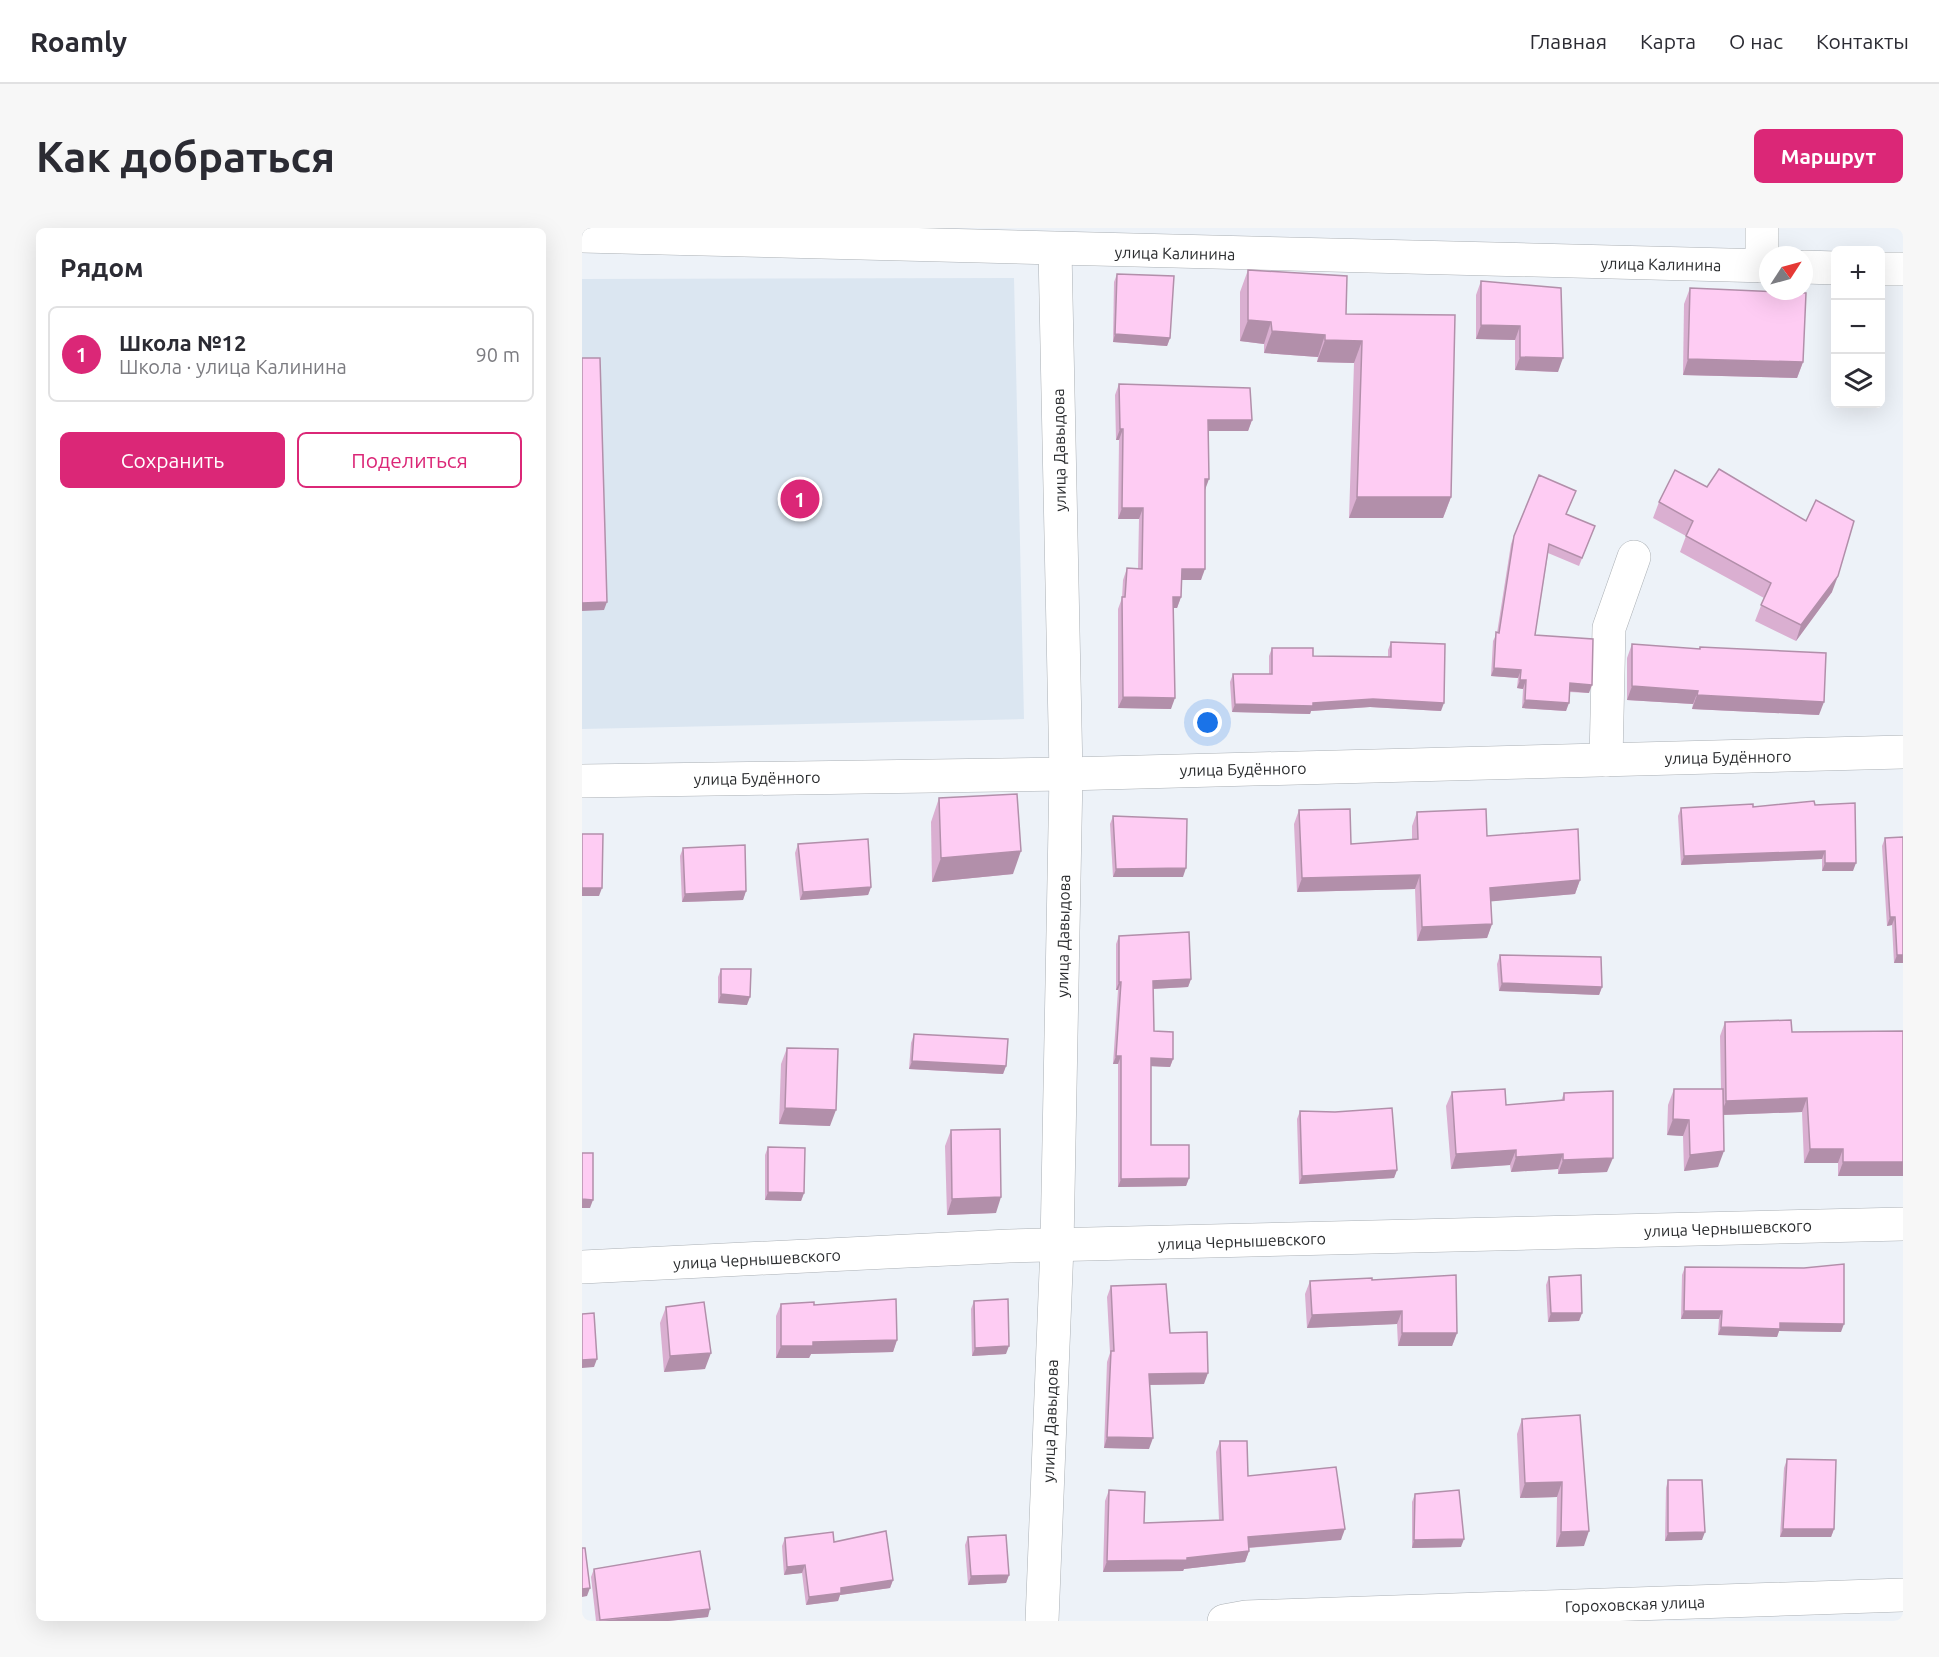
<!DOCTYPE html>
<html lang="ru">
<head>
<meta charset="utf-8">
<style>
  :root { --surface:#fff; --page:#f7f7f7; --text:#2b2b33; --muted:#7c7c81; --line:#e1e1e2; --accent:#db2777 }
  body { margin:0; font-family:Ubuntu,sans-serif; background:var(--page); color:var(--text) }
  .controls { position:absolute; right:18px; top:18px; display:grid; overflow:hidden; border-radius:9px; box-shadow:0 6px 24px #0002 }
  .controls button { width:54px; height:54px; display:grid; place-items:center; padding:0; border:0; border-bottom:2px solid var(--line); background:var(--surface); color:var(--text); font:30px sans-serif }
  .compass { position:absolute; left:1177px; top:18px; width:54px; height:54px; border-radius:50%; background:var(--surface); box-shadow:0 6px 24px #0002; rotate:54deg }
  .you { position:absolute; left:626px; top:495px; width:21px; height:21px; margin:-15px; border:4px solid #fff; border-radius:50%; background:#1a73e8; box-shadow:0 0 0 9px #1a73e833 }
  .badge { display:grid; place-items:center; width:39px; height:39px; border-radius:50%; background:var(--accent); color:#fff; font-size:20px; font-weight:700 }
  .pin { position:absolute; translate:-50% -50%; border:3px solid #fff; box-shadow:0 2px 6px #0006 }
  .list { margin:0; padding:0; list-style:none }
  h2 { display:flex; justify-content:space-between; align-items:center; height:78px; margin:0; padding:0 24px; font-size:26px }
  h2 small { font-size:20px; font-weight:400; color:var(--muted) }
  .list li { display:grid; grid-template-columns:39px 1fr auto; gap:18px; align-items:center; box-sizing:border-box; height:96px; margin:0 12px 12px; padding:0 12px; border:2px solid var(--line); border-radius:9px }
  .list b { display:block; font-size:22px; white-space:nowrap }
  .list p { margin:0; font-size:20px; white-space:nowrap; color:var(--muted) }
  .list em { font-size:20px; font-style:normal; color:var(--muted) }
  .actions { display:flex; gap:12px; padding:18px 24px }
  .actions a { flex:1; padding:14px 0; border:2px solid var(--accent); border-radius:9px; text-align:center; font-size:21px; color:var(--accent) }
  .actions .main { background:var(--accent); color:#fff }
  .icon { flex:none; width:33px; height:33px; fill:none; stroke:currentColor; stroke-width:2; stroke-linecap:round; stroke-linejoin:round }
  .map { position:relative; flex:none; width:1321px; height:1393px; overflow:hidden; border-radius:9px }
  header { display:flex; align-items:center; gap:36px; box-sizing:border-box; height:84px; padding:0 30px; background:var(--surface); border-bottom:2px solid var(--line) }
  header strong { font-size:28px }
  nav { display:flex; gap:33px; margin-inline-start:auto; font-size:21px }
  .intro { display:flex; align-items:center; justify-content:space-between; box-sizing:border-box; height:144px; padding:0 36px }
  h1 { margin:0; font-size:42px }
  .button { padding:15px 27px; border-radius:9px; background:var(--accent); color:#fff; font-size:21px; font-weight:700 }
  main { display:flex; gap:36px; padding:0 36px }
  aside { flex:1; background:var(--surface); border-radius:9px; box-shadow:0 6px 24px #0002 }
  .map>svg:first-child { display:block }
</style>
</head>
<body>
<header>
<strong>Roamly</strong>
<nav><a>Главная</a><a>Карта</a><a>О нас</a><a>Контакты</a></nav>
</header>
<div class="intro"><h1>Как добраться</h1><a class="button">Маршрут</a></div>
<main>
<aside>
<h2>Рядом<small></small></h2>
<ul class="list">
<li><span class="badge">1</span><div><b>Школа №12</b><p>Школа · улица Калинина</p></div><em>90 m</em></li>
</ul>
<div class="actions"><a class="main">Сохранить</a><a>Поделиться</a></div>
</aside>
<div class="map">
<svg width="1321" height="1393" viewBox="0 0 1321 1393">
  <rect width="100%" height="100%" fill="#edf2f8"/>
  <path fill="#dbe6f1" d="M432,50L442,491L0,501V51Z"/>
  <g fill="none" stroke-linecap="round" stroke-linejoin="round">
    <defs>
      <g id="minor">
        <path d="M1180,0V38"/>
        <path d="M0,8L1186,38"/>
        <path d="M1222,39L1254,40"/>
        <path d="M1298,41H1321"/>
        <path d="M1024,532L1027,400L1052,329"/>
        <path d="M0,553L484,546L1321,524"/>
        <path d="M0,1039L427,1018L1321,996"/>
        <path d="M460,1393L475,1018L484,546L473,22"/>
        <path d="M642,1393L664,1389L1321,1367"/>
      </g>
    </defs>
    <use href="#minor" stroke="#abb0b5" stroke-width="34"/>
    <use href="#minor" stroke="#fff" stroke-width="33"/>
  </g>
  <g fill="#daafd1">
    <path d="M666,42L764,86L869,269L861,290H767L772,135L735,134L736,129L682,125V116L658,113V64Z"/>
    <path d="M535,46L588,110L585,118L531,114L532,54Z"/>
    <path d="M899,53L976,144L933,142V112L894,111V67Z"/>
    <path d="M1108,60L1221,134L1215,150L1101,147L1102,76Z"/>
    <path d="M537,156L670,192L666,203H626L619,352H599V369L595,380H591L589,481L536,480V381L540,370L541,352L545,340L556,341L557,291H536L537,212H534L533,167Z"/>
    <path d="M1125,259L1224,293L1250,364L1214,413L1173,393L1182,370L1098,324L1104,308L1071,290L1077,274Z"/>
    <path d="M985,286L1013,298L997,338L966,325L953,407L1007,465L987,464L984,483L940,480L941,461L935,460L936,450L909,448L911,413L915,405L929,316L932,308Z"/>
    <path d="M809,414L859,483L788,479L729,483L728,486L650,484L648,454L651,446H687V428L690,420L731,428L806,429V422Z"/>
    <path d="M1050,416L1117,421L1118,419L1237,487L1110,481L1111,476L1045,472V430Z"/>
    <path d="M357,570L431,646L350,654L349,594Z"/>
    <path d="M1233,577L1271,643H1240V631L1099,637L1096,588L1099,580Z"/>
    <path d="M717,582L769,616L830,612V598L835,584L905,608L998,652L993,666L909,673L910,696L905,710L835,713L833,661L715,664L712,596Z"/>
    <path d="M531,588L601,649H531L528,596Z"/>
    <path d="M1303,610L1321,735H1312L1310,697L1305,698L1300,618Z"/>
    <path d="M216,616L289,659L286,667L218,672L213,625Z"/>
    <path d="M101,620L164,663L161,672L100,674L98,628Z"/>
    <path d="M537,708L609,751L606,759L571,761L572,803L591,831L588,839L569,838V917L607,950L604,958L536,959V836H531L536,762H534V716Z"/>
    <path d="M918,727L1020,759L1017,767L917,763L915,736Z"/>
    <path d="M139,741L165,777L136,775V749Z"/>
    <path d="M1143,794L1210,804L1321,803V948H1256V935H1222L1220,884L1141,887L1136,939L1102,943L1101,908L1085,907L1086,877L1092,861H1139L1138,808Z"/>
    <path d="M332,806L424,838L421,846L327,841L329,815Z"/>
    <path d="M205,820L248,898L197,896L199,836Z"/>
    <path d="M870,864L924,877L979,873L982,865L1025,944L976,946V941L929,944L928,937L869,941L864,878Z"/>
    <path d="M718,883L753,884L815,942L812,950L717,956L715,891Z"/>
    <path d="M369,902L414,985L365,987L363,918Z"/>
    <path d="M186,919L222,965L219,973L183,972V927Z"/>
    <path d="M1103,1039L1259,1104L1197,1103L1195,1109L1136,1107L1137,1091H1099L1100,1047Z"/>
    <path d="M967,1049L1000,1085L997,1093L966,1094L964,1057Z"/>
    <path d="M790,1052L875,1105L870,1118H816L815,1096L725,1100L723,1066L728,1053Z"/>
    <path d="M529,1058L588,1105L622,1156L567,1157V1221L522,1220L525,1134L528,1125L525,1069Z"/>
    <path d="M392,1073L424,1126L390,1128L389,1081Z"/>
    <path d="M199,1076L232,1077L315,1112L311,1124L229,1126L227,1130H194V1088Z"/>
    <path d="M84,1079L123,1141L82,1144L78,1095Z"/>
    <path d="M998,1187L1002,1318L974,1319L975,1269L938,1270L935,1206L940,1191Z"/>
    <path d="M638,1213L666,1248L759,1312L667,1320V1323L663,1334L602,1341L601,1343L521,1344L523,1273L527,1262L562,1295L637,1292L634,1224Z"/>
    <path d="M1205,1231L1252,1301L1249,1309H1198L1202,1240Z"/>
    <path d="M1086,1252L1120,1312L1083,1313L1084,1260Z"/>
    <path d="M833,1266L879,1319L830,1320V1274Z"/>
    <path d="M386,1309L427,1347L424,1355L386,1357L383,1317Z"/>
    <path d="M203,1310L311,1352L308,1360L258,1367L256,1373L224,1377L220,1345L202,1347L200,1318Z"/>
    <path d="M12,1341L126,1389L86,1393H14L9,1349Z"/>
  </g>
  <g fill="#b28faa">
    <path d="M666,92L689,94L682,116L658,113Z"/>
    <path d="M899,97L938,98L933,112L894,111Z"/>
    <path d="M690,103L743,107L736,129L682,125Z"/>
    <path d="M533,106L588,110L585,118L531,114Z"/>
    <path d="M743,112L780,113L772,135L735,134Z"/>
    <path d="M938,129L981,130L976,144L933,142Z"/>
    <path d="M1106,131L1221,134L1215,150L1101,147Z"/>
    <path d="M626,192H670L666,203H622Z"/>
    <path d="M538,201H541L537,212H534Z"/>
    <path d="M623,251H627L623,262H619Z"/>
    <path d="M775,269H869L861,290H767Z"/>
    <path d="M540,280H561L557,291H536Z"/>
    <path d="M600,341H623L619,352H596Z"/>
    <path d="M1256,348L1250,364L1214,413L1219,397Z"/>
    <path d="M591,369H599L595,380H587Z"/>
    <path d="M25,374L22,382L0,383V375Z"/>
    <path d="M912,440L939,442L936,450L909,448Z"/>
    <path d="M938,452H944L941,461L935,460Z"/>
    <path d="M988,455L1010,457L1007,465L985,463Z"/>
    <path d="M1050,458L1116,463L1111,476L1045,472Z"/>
    <path d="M1115,467L1242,474L1237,487L1110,481Z"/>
    <path d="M541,469L593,470L589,481L536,480Z"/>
    <path d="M791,471L862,475L859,483L788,479L729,483L728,486L650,484L653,476L731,475Z"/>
    <path d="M943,472L987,475L984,483L940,480Z"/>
    <path d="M439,623L431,646L350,654L359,630Z"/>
    <path d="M1243,623L1240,631L1099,637L1102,628Z"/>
    <path d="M1243,635H1274L1271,643H1240Z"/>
    <path d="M604,640L601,649H531L534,641Z"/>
    <path d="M838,647L833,661L715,664L720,650Z"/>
    <path d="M998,652L993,666L903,674L908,660Z"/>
    <path d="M289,659L286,667L218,672L221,664Z"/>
    <path d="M0,660H20L17,668H0Z"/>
    <path d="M164,663L161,672L100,674L103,666Z"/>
    <path d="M1308,689H1313L1310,697L1305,698Z"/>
    <path d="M910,696L905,710L835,713L840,699Z"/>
    <path d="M1315,727H1321V735H1312Z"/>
    <path d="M609,751L606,759L568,761L571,753Z"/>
    <path d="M537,754H539L536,762H534Z"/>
    <path d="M920,755L1020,759L1017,767L917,763Z"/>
    <path d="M139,766L168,769L165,777L136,775Z"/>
    <path d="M534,828H539L536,836H531Z"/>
    <path d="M569,830L591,831L588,839L566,838Z"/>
    <path d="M330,833L424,838L421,846L327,841Z"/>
    <path d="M1225,870L1220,884L1139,887L1144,873Z"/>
    <path d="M203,880L254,882L248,898L197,896Z"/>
    <path d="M1091,891L1107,892L1101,908L1085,907Z"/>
    <path d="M1228,921H1261L1256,935H1222Z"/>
    <path d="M934,922L928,937L869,941L874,926Z"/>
    <path d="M1142,923L1136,939L1102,943L1108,927Z"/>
    <path d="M981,926L976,941L929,944L934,929Z"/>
    <path d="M1031,930L1025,944L976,946L981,932Z"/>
    <path d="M1261,934H1321V948H1256Z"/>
    <path d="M815,942L812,950L717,956L720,948Z"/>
    <path d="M607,950L604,958L536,959L539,951Z"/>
    <path d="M186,964L222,965L219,973L183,972Z"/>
    <path d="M419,969L414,985L365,987L370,971Z"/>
    <path d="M0,971L11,972L8,980H0Z"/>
    <path d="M820,1083L815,1096L725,1100L730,1087Z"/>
    <path d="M1102,1083H1140L1137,1091H1099Z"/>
    <path d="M969,1085H1000L997,1093L966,1094Z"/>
    <path d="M1198,1095L1262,1096L1259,1104L1197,1103L1195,1109L1136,1107L1139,1099Z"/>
    <path d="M820,1105H875L870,1118H816Z"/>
    <path d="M315,1112L311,1124L229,1126L227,1130H194L199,1118L231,1114Z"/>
    <path d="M427,1118L424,1126L390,1128L393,1120Z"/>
    <path d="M129,1125L123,1141L82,1144L88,1128Z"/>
    <path d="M15,1131L12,1139L0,1140V1132Z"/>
    <path d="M626,1145L622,1156L563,1157L567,1146Z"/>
    <path d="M525,1209L571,1210L567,1221L522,1220Z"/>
    <path d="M980,1254L975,1269L938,1270L943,1255Z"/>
    <path d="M763,1301L759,1312L662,1320L666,1309Z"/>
    <path d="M1201,1301H1252L1249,1309H1198Z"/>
    <path d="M1007,1303L1002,1318L974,1319L979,1304Z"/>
    <path d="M1123,1304L1120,1312L1083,1313L1086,1305Z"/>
    <path d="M882,1311L879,1319L830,1320L832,1312Z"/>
    <path d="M667,1323L663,1334L602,1341L601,1343L521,1344L525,1333L605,1330Z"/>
    <path d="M223,1337L220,1345L202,1347L205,1339Z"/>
    <path d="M427,1347L424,1355L386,1357L389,1348Z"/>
    <path d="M311,1352L308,1360L258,1367L256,1373L224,1377L227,1369L259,1360Z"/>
    <path d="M8,1360L5,1368L0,1369V1361Z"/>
    <path d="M128,1381L126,1389L86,1393H18Z"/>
  </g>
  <g fill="#feccf3" stroke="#b28faa" stroke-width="1.5">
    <path d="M666,42L765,48L764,86L873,87L869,269H775L780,113L743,112V107L690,103L689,94L666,92Z"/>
    <path d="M535,46L592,48L588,110L533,106Z"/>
    <path d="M899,53L979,60L981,130L938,129V98L899,97Z"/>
    <path d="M1108,60L1224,65L1221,134L1106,131Z"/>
    <path d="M0,130H18L25,374L0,375Z"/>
    <path d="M537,156L668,160L670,192H626L627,251H623V341H600L599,369H591L593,470L541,469L540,369H543L545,340L560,341L561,280H540L541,201H538Z"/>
    <path d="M1137,241L1224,293L1234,272L1272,293L1256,348L1219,397L1179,377L1189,355L1104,308L1111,293L1077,274L1093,242L1125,259Z"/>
    <path d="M957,247L994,263L984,286L1013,298L1000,330L967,316L953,407L1011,411L1010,457L988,455L987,475L943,472L944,452H938L939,442L912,440L914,404L917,405L932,308Z"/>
    <path d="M809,414L863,416L862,475L791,471L731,475V478L653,476L651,446H690V420H731V428L809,429Z"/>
    <path d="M1050,416L1118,421V419L1244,425L1242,474L1115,467L1116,463L1050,458Z"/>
    <path d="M435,566L439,623L359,630L357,570Z"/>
    <path d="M1232,573L1233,577L1273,575L1274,635H1243V623L1102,628L1099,580L1171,576V579Z"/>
    <path d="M768,581L769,616L836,611L835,584L904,581L905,608L996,601L998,652L908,660L910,696L840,699L838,647L720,650L717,582Z"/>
    <path d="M531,588L605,591L604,640L534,641Z"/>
    <path d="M0,606H21L20,660H0Z"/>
    <path d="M1321,609V727H1315L1313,689H1308L1303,610Z"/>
    <path d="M286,611L289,659L221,664L216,616Z"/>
    <path d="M163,617L164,663L103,666L101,620Z"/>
    <path d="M607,704L609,751L571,753L572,803L591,804V831L569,830V917H607V950L539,951V828H534L539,754H537V708Z"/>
    <path d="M918,727L1019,729L1020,759L920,755Z"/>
    <path d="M139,741H169L168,769L139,766Z"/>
    <path d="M1209,792L1210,804L1321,803V934H1261V921H1228L1225,870L1144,873L1143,794Z"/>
    <path d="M332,806L426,811L424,838L330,833Z"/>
    <path d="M205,820L256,821L254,882L203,880Z"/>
    <path d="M923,861L924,877L982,872V865L1031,863V930L981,932V926L934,929V922L874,926L870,864Z"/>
    <path d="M1092,861H1141L1142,923L1108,927L1107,892L1091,891Z"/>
    <path d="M810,880L815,942L720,948L718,883L753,884Z"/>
    <path d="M418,901L419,969L370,971L369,902Z"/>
    <path d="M186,919L223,920L222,965L186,964Z"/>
    <path d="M0,925H11V972L0,971Z"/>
    <path d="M1262,1036V1096L1198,1095V1101L1139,1099L1140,1083H1102L1103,1039L1222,1040Z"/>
    <path d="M874,1047L875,1105H820V1083L730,1087L728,1053L790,1050V1052Z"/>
    <path d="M999,1047L1000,1085H969L967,1049Z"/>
    <path d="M584,1056L588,1105L625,1104L626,1145L567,1146L571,1210L525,1209L529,1123H532L529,1058Z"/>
    <path d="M314,1071L315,1112L231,1114V1118H199V1076L232,1074V1077Z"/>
    <path d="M426,1071L427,1118L393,1120L392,1073Z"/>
    <path d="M122,1074L129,1125L88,1128L84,1079Z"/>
    <path d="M12,1085L15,1131L0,1132V1086Z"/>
    <path d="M998,1187L1007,1303L979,1304L980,1254L943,1255L940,1191Z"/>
    <path d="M638,1213H665L666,1248L754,1239L763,1301L666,1309L667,1323L605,1330V1332L525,1333L527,1262L563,1264L562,1295L641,1292Z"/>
    <path d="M1205,1231L1254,1232L1252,1301H1201Z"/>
    <path d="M1086,1252H1120L1123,1304L1086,1305Z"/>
    <path d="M877,1262L882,1311L832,1312L833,1266Z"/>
    <path d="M304,1303L311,1352L259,1360V1365L227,1369L223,1337L205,1339L203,1310L251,1304L252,1314Z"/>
    <path d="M424,1307L427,1347L389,1348L386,1309Z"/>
    <path d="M0,1320H3L8,1360L0,1361Z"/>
    <path d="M118,1323L128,1381L18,1392L12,1341Z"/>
  </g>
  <g text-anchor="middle" stroke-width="4.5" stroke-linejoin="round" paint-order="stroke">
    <g font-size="16" fill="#2b2d2f" stroke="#fff">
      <text transform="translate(593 25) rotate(1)" y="6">улица Калинина</text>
      <text transform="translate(1079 36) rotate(1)" y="6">улица Калинина</text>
      <text transform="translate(477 222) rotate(-91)" y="6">улица Давыдова</text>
      <text transform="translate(1146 529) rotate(-1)" y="6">улица Будённого</text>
      <text transform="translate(661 541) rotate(-1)" y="6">улица Будённого</text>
      <text transform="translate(175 550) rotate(-1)" y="6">улица Будённого</text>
      <text transform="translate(481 708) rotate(-89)" y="6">улица Давыдова</text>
      <text transform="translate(1146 1000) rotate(-2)" y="6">улица Чернышевского</text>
      <text transform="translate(660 1013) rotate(-2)" y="6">улица Чернышевского</text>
      <text transform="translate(175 1031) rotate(-3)" y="6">улица Чернышевского</text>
      <text transform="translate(468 1193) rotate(-88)" y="6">улица Давыдова</text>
      <text transform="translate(1053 1376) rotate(-2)" y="6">Гороховская улица</text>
    </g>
  </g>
</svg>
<div class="controls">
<button>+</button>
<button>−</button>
<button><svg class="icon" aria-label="layers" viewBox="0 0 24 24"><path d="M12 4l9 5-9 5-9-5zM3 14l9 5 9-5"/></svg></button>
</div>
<svg class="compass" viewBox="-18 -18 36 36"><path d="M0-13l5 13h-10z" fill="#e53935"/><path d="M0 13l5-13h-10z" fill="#7c7c81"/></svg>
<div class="you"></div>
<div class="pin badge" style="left:218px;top:271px">1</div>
</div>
</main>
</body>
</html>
